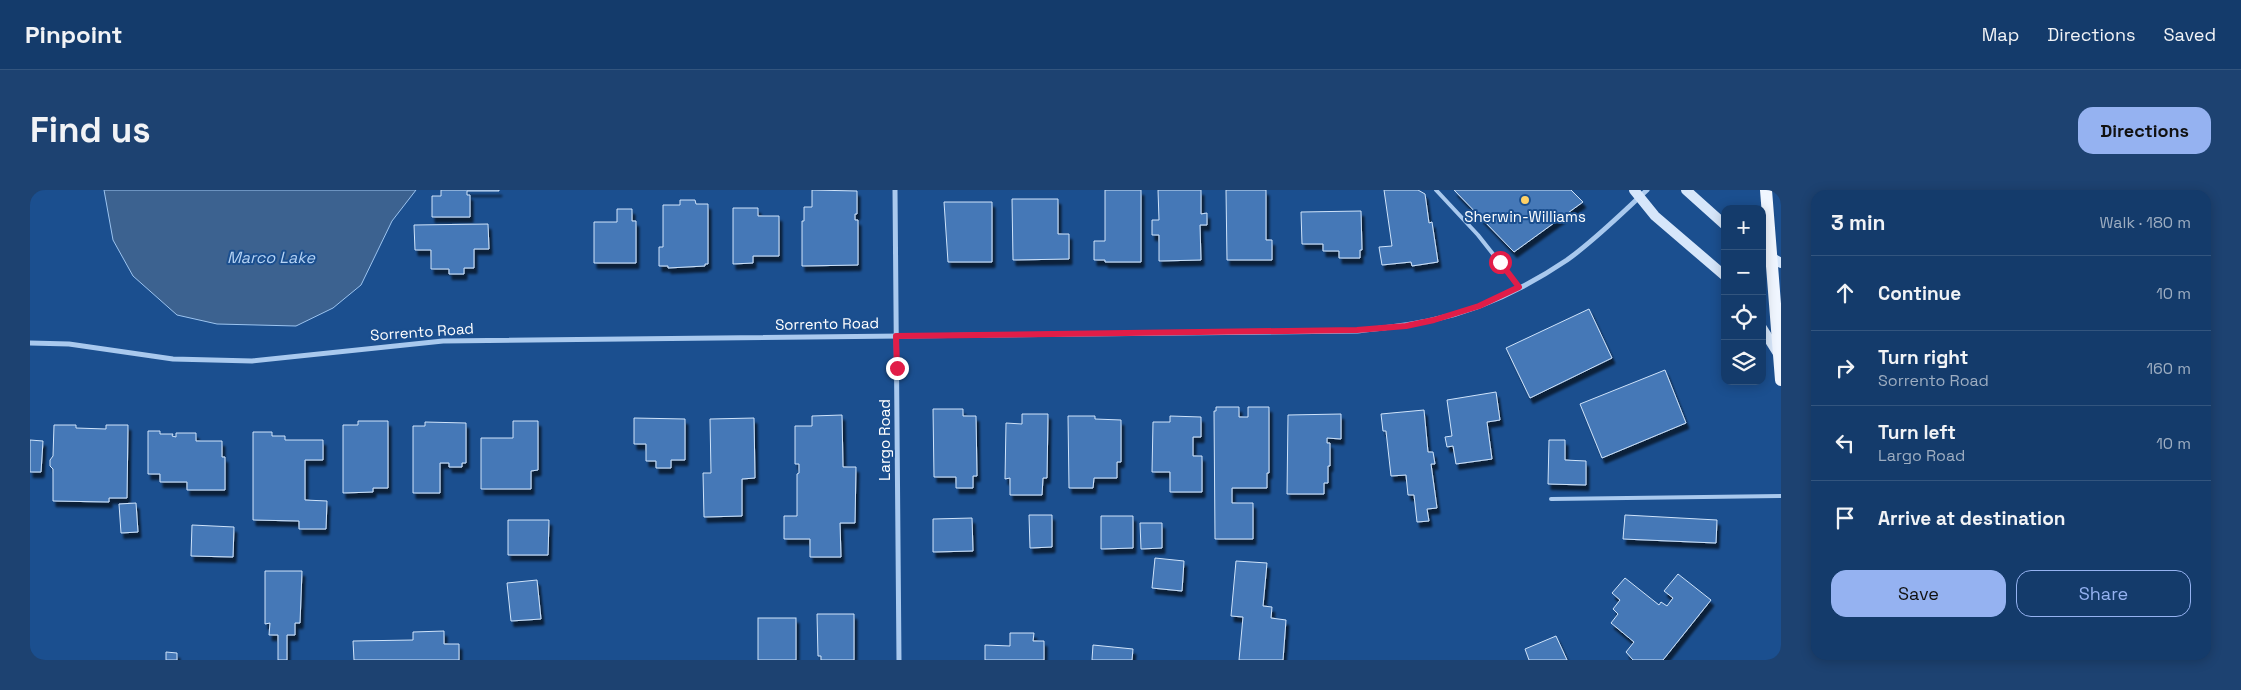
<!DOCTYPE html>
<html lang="en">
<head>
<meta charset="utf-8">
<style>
  :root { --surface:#143b6b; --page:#1d4271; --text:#f1f3f6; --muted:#9dadc1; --line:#33557e; --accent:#95b2f1 }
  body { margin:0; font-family:"Space Grotesk",sans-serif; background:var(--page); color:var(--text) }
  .controls { position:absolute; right:15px; top:15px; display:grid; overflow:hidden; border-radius:10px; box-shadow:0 2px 12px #0003 }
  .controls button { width:45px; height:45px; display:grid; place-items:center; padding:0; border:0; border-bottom:1px solid var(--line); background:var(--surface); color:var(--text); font:25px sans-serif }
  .stop { position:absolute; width:15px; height:15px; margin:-11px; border:4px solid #e11d48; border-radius:50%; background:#fff }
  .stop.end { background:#e11d48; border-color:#fff; box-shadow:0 1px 5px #0008 }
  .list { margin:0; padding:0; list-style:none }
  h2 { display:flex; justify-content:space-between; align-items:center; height:65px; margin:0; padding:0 20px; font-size:21px }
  h2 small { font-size:16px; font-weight:400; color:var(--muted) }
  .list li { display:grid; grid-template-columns:32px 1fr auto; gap:15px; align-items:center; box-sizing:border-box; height:75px; padding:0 20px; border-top:1px solid var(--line) }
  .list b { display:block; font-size:19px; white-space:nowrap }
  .list p { margin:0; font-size:16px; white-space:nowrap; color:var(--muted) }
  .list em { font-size:16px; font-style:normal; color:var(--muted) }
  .actions { display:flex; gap:10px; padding:15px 20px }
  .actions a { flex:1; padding:11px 0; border:1px solid var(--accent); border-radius:15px; text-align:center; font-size:18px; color:var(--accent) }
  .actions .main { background:var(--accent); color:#111 }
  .icon { flex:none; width:28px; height:28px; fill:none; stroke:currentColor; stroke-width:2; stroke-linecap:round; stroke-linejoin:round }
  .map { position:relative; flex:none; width:1751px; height:470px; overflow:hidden; border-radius:15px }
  header { display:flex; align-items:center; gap:30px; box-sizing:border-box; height:70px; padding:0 25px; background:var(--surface); border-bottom:1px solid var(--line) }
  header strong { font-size:24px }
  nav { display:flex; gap:28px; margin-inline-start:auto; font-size:18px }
  .intro { display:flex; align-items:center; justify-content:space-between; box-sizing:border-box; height:120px; padding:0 30px }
  h1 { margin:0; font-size:35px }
  .button { padding:12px 22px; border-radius:15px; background:var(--accent); color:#111; font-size:18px; font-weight:700 }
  main { display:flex; gap:30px; padding:0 30px }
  aside { flex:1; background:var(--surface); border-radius:15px; box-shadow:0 2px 12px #0003 }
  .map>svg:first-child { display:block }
</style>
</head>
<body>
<header>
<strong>Pinpoint</strong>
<nav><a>Map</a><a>Directions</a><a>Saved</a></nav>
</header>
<div class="intro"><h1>Find us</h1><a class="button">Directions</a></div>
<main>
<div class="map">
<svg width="1751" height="470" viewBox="0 0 1751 470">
  <defs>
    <filter id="shadow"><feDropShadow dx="3" dy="5.5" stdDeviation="1" flood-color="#0009"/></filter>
  </defs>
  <rect width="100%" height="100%" fill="#1b4f8f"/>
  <path fill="#3c6290" stroke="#9cc4f0" d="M74,0H386L362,31L331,95L303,118L266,136L187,134L147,125L103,86L83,50Z"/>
  <g fill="#4478b7" stroke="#cfe3fa" filter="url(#shadow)">
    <path d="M411,0H469V1H437V5H440V27H402V6H411Z"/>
    <path d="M782,0L827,1V24H825V30H828V75L772,76V31H774V17H782Z"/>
    <path d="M1075,0H1111V72H1075V70H1064V51H1075Z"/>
    <path d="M1128,0H1171V24L1177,23V35H1170L1171,70L1129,71V45H1122V30H1129Z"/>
    <path d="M1196,0H1236V50H1242V70H1197Z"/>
    <path d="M1354,0H1388L1395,4L1399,33L1402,32L1408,72L1382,76L1381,72L1352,75L1349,57L1362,56Z"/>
    <path d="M1424,0H1541L1553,12L1484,62Z"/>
    <path d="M982,9H1028V44H1039V69L983,70Z"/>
    <path d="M650,10H665L666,14H678V74H675V76L638,78V76H629V57H633V15H650Z"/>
    <path d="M914,12H962V72H918Z"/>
    <path d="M703,18H728V26H749V66H723V73L703,74Z"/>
    <path d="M587,19H602V31H606V73H564V32H587Z"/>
    <path d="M1331,21L1332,60H1330V68H1309V61H1293V54H1272L1271,22Z"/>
    <path d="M458,34L459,59H444V78H434V84H419V79H401V60H385L384,35Z"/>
    <path d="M1559,119L1582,168L1500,208L1476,158Z"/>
    <path d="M1635,180L1656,233L1572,268L1550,214Z"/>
    <path d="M1466,202L1470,230L1457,232L1462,269L1426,274L1423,256L1417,257L1415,247L1422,246L1417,210Z"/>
    <path d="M1186,217H1209V227H1218V217H1239V283H1237V298H1202V313H1223V349H1185L1184,221H1186Z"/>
    <path d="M903,219H933V226H946L947,286H943V298H926V287H904Z"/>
    <path d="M1394,220L1398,262H1403L1405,274H1401L1407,318L1397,319L1399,331L1387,332L1384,305H1378L1376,285L1361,286L1356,241H1353L1351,224Z"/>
    <path d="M992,224H1018L1017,288H1013L1012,305H980V288L975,289L976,233L992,234Z"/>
    <path d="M1311,224V249L1297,248V253H1300V276H1298V293H1294V304H1257L1258,225Z"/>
    <path d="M812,225L813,277H826L825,333H810L811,367H780V349H754V326H767V284L769,283V274H765V236H782V226Z"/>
    <path d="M1038,226H1065V229L1091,230V272H1087V288H1064L1063,298H1039Z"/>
    <path d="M1140,226L1171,227V247H1163V266H1172V302H1140V282H1122L1123,232H1140Z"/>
    <path d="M604,228L655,229V270H641V278H626V271H616V254H604Z"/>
    <path d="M724,228L725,288L712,289V326L674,327L673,283H681L680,229Z"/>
    <path d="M328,231H358V298H343V302L313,303V235H328Z"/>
    <path d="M483,231H508V280L501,281V299H451V248H483Z"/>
    <path d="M395,232L436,233V273H432V277H419V273H410V303H383V236H395Z"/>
    <path d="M24,235H46V238L76,239V235H98L97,308H79V312L23,311V279L20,276V270L23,266Z"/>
    <path d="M118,241H130V244H143L142,246L146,247V243H166V251H192V267H195V300H157V292H130V284H118Z"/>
    <path d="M223,242H242V246H255V250H293V270H275V310L297,311L296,339H269V331L223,330Z"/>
    <path d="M0,250L13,251L11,282H0Z"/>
    <path d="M1519,250H1535V270L1556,271V295L1518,294Z"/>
    <path d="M106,313L108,342L91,343L89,314Z"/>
    <path d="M999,325H1022V357L1000,358Z"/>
    <path d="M1595,325L1687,330L1686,353L1593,349Z"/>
    <path d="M1071,326H1103V358L1071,359Z"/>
    <path d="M942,328L943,361L903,362V329Z"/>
    <path d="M478,330H519L518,365H478Z"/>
    <path d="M1110,333H1132V358L1111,359Z"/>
    <path d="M162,335L204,337L203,367L161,366Z"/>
    <path d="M1125,368L1154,371L1152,401L1122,398Z"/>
    <path d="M1206,371L1237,373L1233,416L1242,417L1241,428L1256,430L1253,470H1209L1213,427L1201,426Z"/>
    <path d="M235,381H272L270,433H265V445H257V470H248V445H239L240,433L235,434Z"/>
    <path d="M1648,384L1681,410L1633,470H1603L1596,462L1604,452L1581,433L1588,424L1583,419L1590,410L1582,403L1595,388L1629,415L1631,412L1637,416L1643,408L1634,401Z"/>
    <path d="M507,390L511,429L481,431L477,393Z"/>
    <path d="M787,424H824V470H791V466H788Z"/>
    <rect x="728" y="428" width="38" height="42"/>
    <path d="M414,441V454H429V470H324L323,451L383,450V442Z"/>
    <path d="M980,443H1004L1003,451H1014V470H955V455L980,456Z"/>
    <path d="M1526,446L1537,470H1499L1495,459Z"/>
    <path d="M1063,455L1103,459L1102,470H1062Z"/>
    <path d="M136,462L147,463V470H136Z"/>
  </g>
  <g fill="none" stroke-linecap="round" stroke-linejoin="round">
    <g stroke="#a9c9ee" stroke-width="4">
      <path d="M1406,0L1448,45L1489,97"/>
      <path d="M1521,309L1751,306"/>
    </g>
    <g stroke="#a9c9ee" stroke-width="5">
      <path d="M865,0L869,470"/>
      <path d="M0,153L39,154L143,169L222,171L413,151L1327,141C1352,138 1377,136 1402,130C1449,120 1497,97 1537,70C1565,50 1591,24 1617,0"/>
    </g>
    <g stroke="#d6e6fa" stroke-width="10">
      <path d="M1604,0L1625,26L1695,86"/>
      <path d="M1656,0L1695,35"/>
      <path d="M1732,62L1751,73"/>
      <path d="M1732,138L1749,165"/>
    </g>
    <path stroke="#f0f6ff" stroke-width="12" d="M1736,0L1751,190"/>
  </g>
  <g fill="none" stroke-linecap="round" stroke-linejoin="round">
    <path stroke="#e11d48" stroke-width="6" d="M867,178L866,146L1327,140L1376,136L1404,130L1449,116L1489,97L1470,72"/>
  </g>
  <circle fill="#ffd166" stroke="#1b4f8f" stroke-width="2" cx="1495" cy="10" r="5"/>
  <g text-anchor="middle" stroke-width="4" stroke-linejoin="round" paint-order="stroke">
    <g font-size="15" fill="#fff" stroke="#1b4f8f">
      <text x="1495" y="32">Sherwin-Williams</text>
    </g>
    <g font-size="15" fill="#fff" stroke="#1b4f8f">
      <text transform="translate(797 134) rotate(-1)" y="5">Sorrento Road</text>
      <text transform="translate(392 142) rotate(-4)" y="5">Sorrento Road</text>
      <text transform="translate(855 250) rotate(-90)" y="5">Largo Road</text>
    </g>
    <g font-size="16" font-style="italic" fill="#b5d3f5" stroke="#1b4f8f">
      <text x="241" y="73">Marco Lake</text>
    </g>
  </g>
</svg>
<div class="controls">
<button>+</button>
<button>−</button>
<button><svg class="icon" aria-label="locate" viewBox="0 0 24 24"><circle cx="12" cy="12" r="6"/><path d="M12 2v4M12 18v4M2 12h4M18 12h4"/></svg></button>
<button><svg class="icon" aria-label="layers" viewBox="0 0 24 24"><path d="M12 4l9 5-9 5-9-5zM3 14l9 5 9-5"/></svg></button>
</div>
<div class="stop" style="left:1470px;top:72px"></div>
<div class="stop end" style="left:867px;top:178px"></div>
</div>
<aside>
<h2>3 min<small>Walk · 180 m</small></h2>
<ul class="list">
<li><svg class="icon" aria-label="ahead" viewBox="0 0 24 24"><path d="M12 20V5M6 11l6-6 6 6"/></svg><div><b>Continue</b></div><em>10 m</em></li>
<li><svg class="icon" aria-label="right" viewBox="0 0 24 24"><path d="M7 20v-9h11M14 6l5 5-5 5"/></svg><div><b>Turn right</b><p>Sorrento Road</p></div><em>160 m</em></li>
<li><svg class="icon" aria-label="left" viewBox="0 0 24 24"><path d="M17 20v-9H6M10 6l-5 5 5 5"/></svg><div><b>Turn left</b><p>Largo Road</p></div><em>10 m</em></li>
<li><svg class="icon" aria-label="arrive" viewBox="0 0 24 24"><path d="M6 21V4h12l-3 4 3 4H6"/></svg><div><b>Arrive at destination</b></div></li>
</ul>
<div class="actions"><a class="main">Save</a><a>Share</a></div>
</aside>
</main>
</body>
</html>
